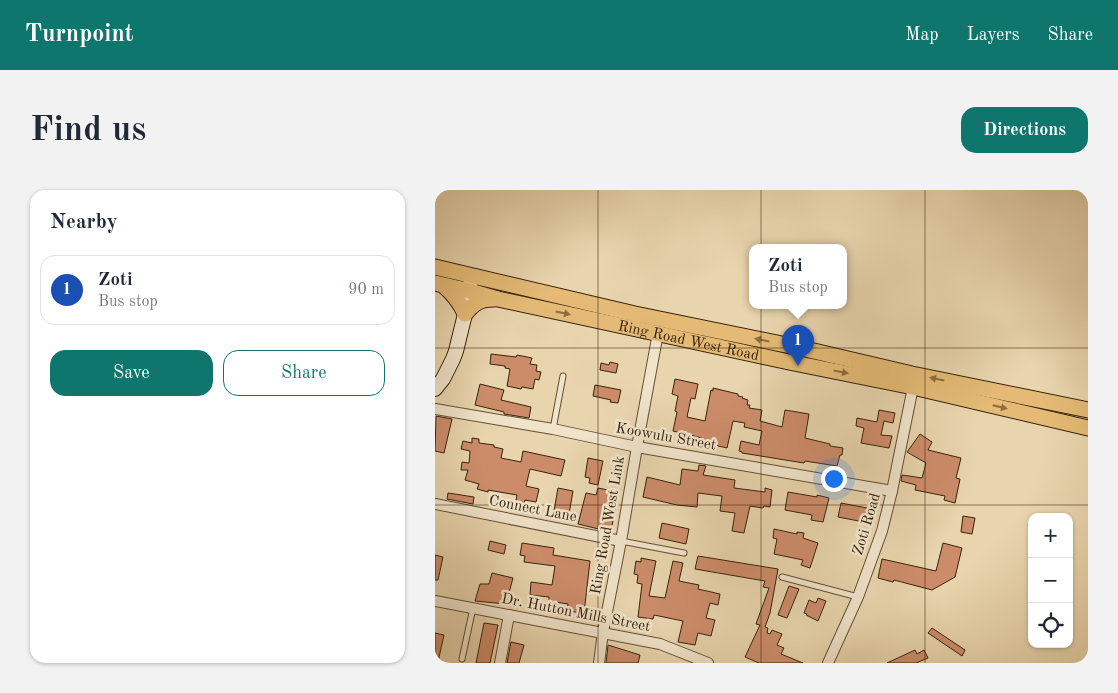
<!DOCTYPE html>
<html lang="en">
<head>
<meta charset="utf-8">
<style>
  :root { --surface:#fff; --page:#f2f2f3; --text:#1f2937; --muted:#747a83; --line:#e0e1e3; --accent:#0f766e }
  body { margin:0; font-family:"Old Standard TT",serif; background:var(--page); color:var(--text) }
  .controls { position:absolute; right:15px; bottom:15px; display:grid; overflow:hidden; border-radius:10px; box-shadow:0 1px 4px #0004 }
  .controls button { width:45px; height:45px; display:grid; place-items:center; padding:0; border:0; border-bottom:1px solid var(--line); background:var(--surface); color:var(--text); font:25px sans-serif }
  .you { position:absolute; left:398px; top:288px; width:18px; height:18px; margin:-12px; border:4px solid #fff; border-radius:50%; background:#1a73e8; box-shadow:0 0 0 8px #1a73e833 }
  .badge { display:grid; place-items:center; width:32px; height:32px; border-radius:50%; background:var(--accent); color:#fff; font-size:16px; font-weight:700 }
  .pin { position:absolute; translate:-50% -41px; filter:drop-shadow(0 1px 2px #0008) }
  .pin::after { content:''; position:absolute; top:26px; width:18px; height:15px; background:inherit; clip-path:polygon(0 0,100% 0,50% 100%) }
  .popup { position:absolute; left:314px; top:54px; width:98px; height:65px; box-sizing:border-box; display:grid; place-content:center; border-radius:10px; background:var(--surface); filter:drop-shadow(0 1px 4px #0005); font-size:16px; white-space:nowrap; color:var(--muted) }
  .popup b { font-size:19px; color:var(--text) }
  .popup::after { content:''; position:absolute; left:50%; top:100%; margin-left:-10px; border:10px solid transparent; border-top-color:var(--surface) }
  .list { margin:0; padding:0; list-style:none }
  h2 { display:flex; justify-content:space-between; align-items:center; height:65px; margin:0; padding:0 20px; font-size:21px }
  h2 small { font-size:16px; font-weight:400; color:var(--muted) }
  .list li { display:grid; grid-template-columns:32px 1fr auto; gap:15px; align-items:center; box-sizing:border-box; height:70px; margin:0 10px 10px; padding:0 10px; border:1px solid var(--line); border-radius:15px }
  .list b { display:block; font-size:19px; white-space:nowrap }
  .list p { margin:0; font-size:16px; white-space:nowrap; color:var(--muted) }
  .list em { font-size:16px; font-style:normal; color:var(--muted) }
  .actions { display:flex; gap:10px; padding:15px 20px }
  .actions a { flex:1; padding:11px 0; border:1px solid var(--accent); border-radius:15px; text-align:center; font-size:18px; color:var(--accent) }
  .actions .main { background:var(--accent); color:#fff }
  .icon { flex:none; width:28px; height:28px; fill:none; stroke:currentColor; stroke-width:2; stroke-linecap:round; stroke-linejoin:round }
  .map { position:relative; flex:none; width:653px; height:473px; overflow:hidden; border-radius:15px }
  header { display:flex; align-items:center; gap:30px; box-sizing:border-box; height:70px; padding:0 25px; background:var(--accent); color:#fff }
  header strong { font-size:24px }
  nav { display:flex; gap:28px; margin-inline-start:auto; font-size:18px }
  .intro { display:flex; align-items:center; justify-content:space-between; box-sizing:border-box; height:120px; padding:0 30px }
  h1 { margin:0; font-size:35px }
  .button { padding:12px 22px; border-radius:15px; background:var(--accent); color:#fff; font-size:18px; font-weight:700 }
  main { display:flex; gap:30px; padding:0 30px }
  aside { flex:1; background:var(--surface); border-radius:15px; box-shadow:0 1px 4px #0004 }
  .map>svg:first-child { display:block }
</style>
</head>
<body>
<header>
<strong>Turnpoint</strong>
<nav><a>Map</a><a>Layers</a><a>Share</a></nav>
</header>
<div class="intro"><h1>Find us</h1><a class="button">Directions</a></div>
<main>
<aside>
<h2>Nearby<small></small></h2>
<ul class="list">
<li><span class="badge" style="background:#1a4fb4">1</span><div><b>Zoti</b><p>Bus stop</p></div><em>90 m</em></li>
</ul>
<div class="actions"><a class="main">Save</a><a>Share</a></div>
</aside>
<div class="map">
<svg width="653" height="473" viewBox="0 0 653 473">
  <rect width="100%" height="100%" fill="#e8d4ad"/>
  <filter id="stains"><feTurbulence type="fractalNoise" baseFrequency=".004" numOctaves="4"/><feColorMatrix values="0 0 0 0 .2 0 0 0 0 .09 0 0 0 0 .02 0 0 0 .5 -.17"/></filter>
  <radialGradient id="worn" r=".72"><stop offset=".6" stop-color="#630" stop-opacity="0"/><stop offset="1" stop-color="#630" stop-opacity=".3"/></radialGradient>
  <g fill="#cc8c6a" stroke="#36230a">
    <path d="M56,164L81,167L82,165L97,168L95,174L102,175L101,181L106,182L104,190L100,189L98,199L87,197L86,199L72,196L75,179L70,178V176L55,174Z"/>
    <path d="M175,172L183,174L181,183L165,180L166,173L174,175Z"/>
    <path d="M240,189L263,194L260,209L256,208L252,227L270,231L276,200L278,201V198L303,204V206L308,207L307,208L313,210L312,215H315L314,218L327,220L325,231L347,237L350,220L374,224L370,248L395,254V256L408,258L407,265H405L402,276L370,271L369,273L307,263V262L304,261L306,251L324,255L327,241L309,237L310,233L298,231L292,258L266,252L267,248L238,241L242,222L240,221L243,206L237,204Z"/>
    <path d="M45,194L69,200L66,210L96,217L94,228L69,224V222L40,215Z"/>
    <path d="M160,195L186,200L183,213L175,212L176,210L158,206Z"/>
    <path d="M444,220L460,223L458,233L449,231L446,245L457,246L454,258L426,253L429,238L421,236L422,228L442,232Z"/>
    <path d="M1,226L17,229L9,263L0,261Z"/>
    <path d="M485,244L497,252L493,260L526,268L521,288L525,289L520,313L509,310L510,306L480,300L481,295L466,291L467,285L487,288L491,273L472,262Z"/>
    <path d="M37,248L44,249V253L59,255V257L68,259L66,268L86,272L88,261L130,270L126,286L95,279L91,296L104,299L101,312L90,310L88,318L80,316L82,305L53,300V302L42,299L44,294L30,290L33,280H26L27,272L34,273L35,261L26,259L28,251L37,253Z"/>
    <path d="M153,268L168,271L163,295L154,293L155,288L150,287Z"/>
    <path d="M264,275L271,276L268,285L300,290L299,298L330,302V298L337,300L335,317L329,316L328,318L315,316L309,343L297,341L300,323L285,321L287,306L263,303L262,317L242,315L208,307L212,287L245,295L247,279L263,281Z"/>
    <path d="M123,298L138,301L134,324L119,321Z"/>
    <path d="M163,298L183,302L176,342L143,334L151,303L161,305Z"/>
    <path d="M353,302L382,307V305L394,308L388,332L376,330L377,325L350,320Z"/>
    <path d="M13,303L39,307L38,314L12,309Z"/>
    <path d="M406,313L432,318L429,332L403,327Z"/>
    <path d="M528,326L540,328L537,344L526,342Z"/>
    <path d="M227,333L254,339L251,354L224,348Z"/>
    <path d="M339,339L362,344V342L369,343L368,348L383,353L375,378L366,375L368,370L339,364L342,349L338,348Z"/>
    <path d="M55,351L71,355L69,364L53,360Z"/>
    <path d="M87,353L119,358L118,365L155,371L149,423L132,421L133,414L114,411V407L95,405L96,392L117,395L120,376L89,372L90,366L85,365Z"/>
    <path d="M508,353L527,358L520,387L497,400L459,390L458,392L443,388L447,369L501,381Z"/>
    <path d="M0,365L8,367L3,390H0Z"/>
    <path d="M263,366L343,379L335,423L330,437L333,438L332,443L335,444L337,440L347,444L342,455L349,458L346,464L368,473H324L310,467L325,435L321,434L334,398L328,397L330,391L260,379Z"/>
    <path d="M206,368L221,371L214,406L230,408L238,371L248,373L244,391L264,395L263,399L285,404L283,415L275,413L271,428L280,430L276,446L263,443L260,455L243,452L248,431L219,425L218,429L203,427L207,394L202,393L203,385L199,384L201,371L206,372Z"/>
    <path d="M57,383L78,388L71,414L40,411L45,394H54Z"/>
    <path d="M354,396L364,399L352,428L343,425Z"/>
    <path d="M383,408L391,411L383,431L371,425L372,424L369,423L374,410L381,413Z"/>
    <path d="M49,433L63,435L55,473H41Z"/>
    <path d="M497,438L530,460L527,466L493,443Z"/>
    <path d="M0,443L9,445L3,472L0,471Z"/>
    <path d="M76,452L89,455L84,473H72Z"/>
    <path d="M173,455L205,465L203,473H171Z"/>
    <path d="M480,460L482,464L489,460L493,468L481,473H452Z"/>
  </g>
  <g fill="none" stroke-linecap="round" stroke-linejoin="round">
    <defs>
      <g id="lane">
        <path d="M118,239L128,186"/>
        <path d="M186,351L249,363"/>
        <path d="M347,387L423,407"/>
        <path d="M27,469L38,418"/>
      </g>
      <g id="street">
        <path d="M0,219L118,239L202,257L457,301"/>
        <path d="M0,314L186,351"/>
        <path d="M0,411L225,454L273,473"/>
        <path d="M65,473L74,425"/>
        <path d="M164,473L168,442L186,351L202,257L223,143"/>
        <path d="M393,473L423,407L447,341L457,301L478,197"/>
      </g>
      <path id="secondary" d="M0,199L8,189L18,169L21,161L30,124L36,89"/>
      <g id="primary">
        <path d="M0,77L200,124L366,158L477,184L653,220"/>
        <path id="s1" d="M0,93L35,101L63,109L354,172L478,197L653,238"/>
        <path d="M9,96C18,104 25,112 30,124C39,113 45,109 59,109"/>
      </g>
    </defs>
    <use href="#lane" stroke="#624f33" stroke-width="7"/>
    <use href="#street" stroke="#624f33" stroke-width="12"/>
    <use href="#secondary" stroke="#36230a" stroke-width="16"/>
    <use href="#primary" stroke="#36230a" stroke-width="17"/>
    <use href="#lane" stroke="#f0e3ca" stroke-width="5"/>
    <use href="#street" stroke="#f0e3ca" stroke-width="10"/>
    <use href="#secondary" stroke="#f0e3ca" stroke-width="14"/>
    <use href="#primary" stroke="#e4ba76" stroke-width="15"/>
  </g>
  <defs><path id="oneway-solid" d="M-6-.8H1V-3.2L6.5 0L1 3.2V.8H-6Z" transform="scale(1.25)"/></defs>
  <g fill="#8d6e40">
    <use href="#oneway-solid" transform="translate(128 123) rotate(12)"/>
    <use href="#oneway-solid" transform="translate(327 150) rotate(-168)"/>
    <use href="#oneway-solid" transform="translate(406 182) rotate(11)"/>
    <use href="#oneway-solid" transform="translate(502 189) rotate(-168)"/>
    <use href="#oneway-solid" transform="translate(565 217) rotate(13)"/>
  </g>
  <path fill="none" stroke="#36230a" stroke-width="1" stroke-opacity="0.55" d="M163,0V473M326,0V473M490,0V473M0,158H653M0,315H653"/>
  <g text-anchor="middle" stroke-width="5" stroke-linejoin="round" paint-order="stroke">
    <g font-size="15" fill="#36230a" stroke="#f0e3ca">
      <text dy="5" stroke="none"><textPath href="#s1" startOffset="260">Ring Road West Road</textPath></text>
      <text transform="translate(231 246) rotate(10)" y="5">Koowulu Street</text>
      <text transform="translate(98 318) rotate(11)" y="5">Connect Lane</text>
      <text transform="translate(431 334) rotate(-73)" y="5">Zoti Road</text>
      <text transform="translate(172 335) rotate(-80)" y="5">Ring Road West Link</text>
      <text transform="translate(141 422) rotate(11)" y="5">Dr. Hutton Mills Street</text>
    </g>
  </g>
  <rect width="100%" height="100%" filter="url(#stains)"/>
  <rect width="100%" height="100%" fill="url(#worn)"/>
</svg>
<div class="controls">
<button>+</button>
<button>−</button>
<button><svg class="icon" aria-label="locate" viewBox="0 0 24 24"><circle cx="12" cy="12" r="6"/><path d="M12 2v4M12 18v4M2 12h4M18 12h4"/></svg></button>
</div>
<div class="you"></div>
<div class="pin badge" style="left:363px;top:176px;background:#1a4fb4">1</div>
<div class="popup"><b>Zoti</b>Bus stop</div>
</div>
</main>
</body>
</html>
